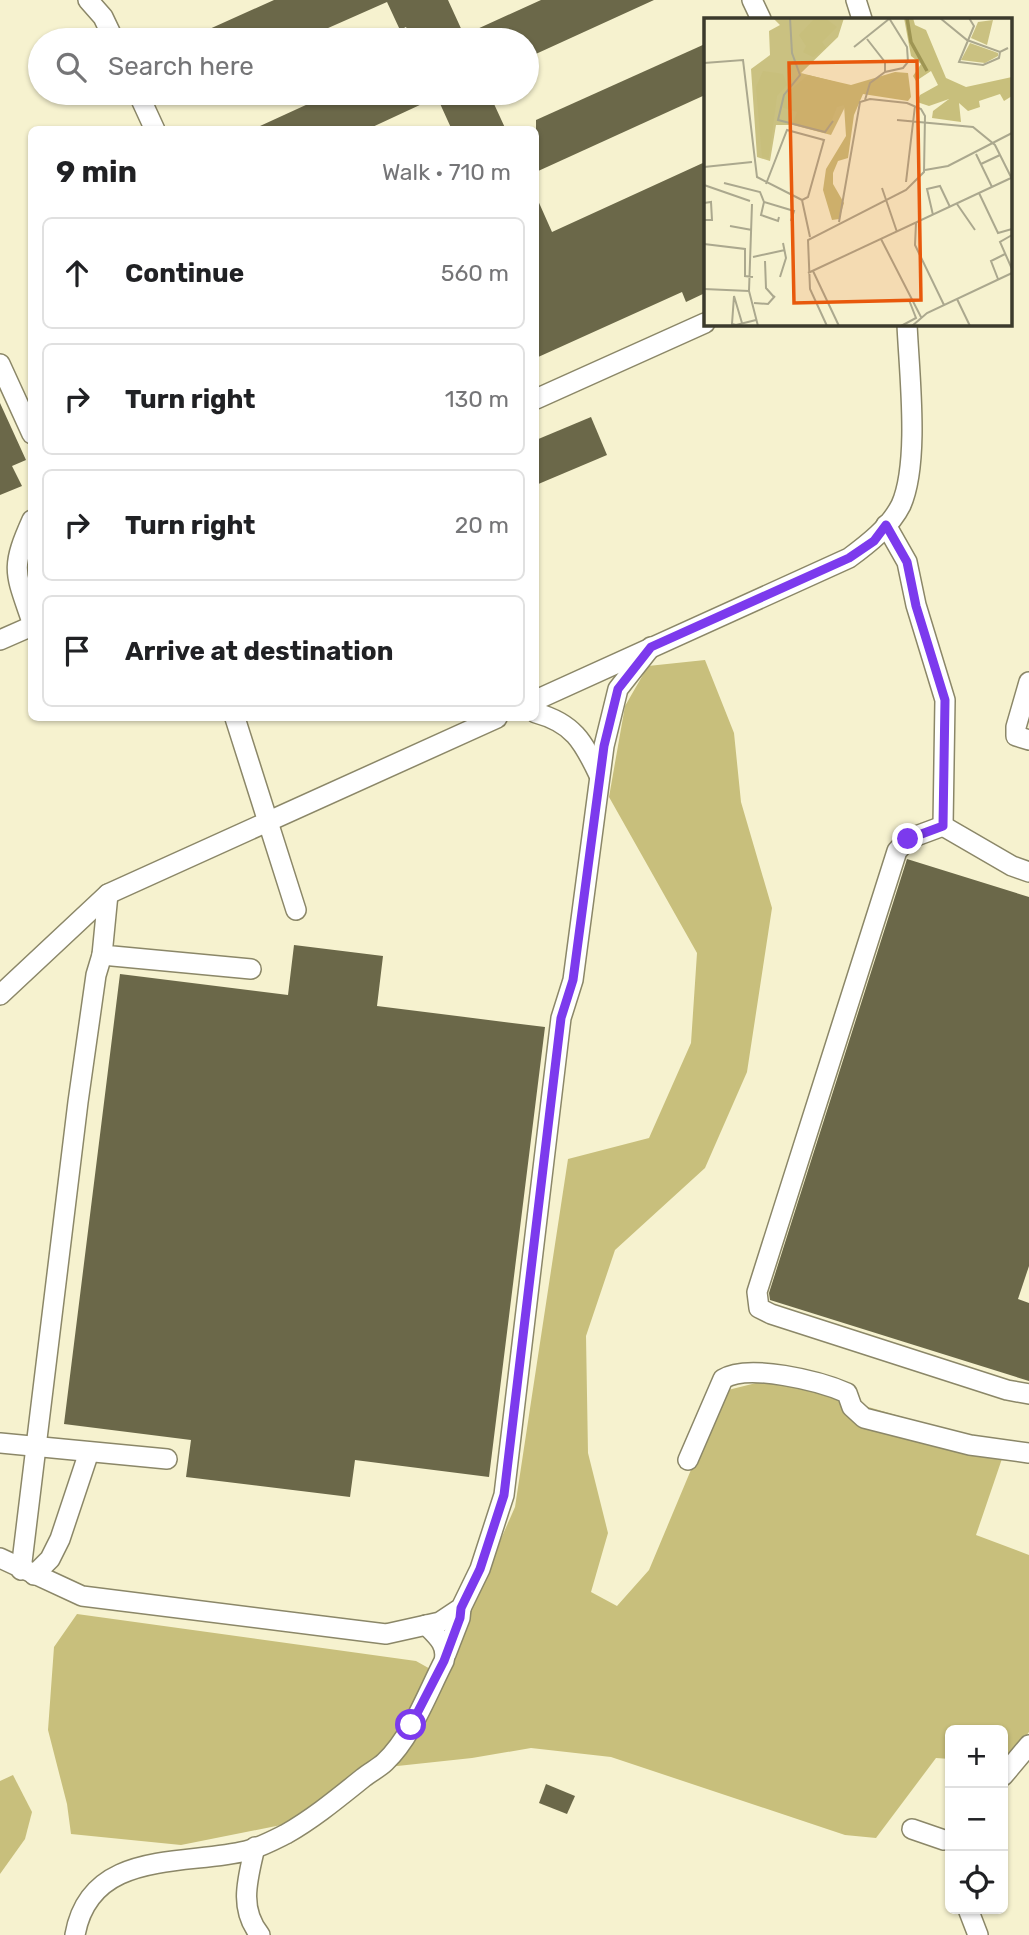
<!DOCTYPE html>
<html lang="en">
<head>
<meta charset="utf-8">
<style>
  :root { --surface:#fff; --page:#f2f2f2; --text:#202124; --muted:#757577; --line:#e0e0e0 }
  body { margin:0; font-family:Rubik,sans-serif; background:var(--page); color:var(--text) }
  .controls { position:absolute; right:21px; bottom:21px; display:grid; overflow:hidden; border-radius:10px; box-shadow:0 2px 5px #0004 }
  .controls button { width:63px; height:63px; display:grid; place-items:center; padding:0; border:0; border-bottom:2px solid var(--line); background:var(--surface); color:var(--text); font:35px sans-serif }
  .stop { position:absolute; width:21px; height:21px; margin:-16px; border:5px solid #7c3aed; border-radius:50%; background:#fff }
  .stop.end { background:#7c3aed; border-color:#fff; box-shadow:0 2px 7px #0008 }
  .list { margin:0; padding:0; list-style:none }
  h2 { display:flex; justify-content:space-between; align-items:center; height:91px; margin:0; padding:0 28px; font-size:30px }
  h2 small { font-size:23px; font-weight:400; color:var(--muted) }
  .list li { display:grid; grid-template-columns:46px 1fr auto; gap:21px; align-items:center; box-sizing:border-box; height:112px; margin:0 14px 14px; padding:0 14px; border:2px solid var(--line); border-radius:10px }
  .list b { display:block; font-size:26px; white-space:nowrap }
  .list em { font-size:23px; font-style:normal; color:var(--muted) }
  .icon { flex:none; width:38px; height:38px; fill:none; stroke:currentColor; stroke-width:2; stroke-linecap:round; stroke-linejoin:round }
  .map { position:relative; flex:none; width:1029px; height:1935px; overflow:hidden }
  .search { position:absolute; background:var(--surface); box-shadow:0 2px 5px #0004; left:28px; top:28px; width:511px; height:77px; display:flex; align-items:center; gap:18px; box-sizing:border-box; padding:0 24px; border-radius:38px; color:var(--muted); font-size:26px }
  .panel { position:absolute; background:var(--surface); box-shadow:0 2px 5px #0004; left:28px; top:126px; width:511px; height:595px; border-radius:10px }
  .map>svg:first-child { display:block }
</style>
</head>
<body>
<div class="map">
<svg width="1029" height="1935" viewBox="0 0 1029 1935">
  <rect width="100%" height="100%" fill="#f6f2cf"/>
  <g fill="#c8bf7c">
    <path d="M705,660L734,733L741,802L772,908L747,1072L705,1168L615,1250L586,1336L588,1453L608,1533L591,1592L617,1606L649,1570L724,1391L772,1379L1006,1447L976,1535L1029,1555V1732L1006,1764H1003V1730H950V1759L936,1758L876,1838L845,1835L611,1757L531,1748L472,1758L388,1767L301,1821L181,1845L71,1834L67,1804L48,1730L54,1647L77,1614L416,1661L441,1675L515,1507L568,1159L649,1138L691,1043L697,953L609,797L625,706L648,666Z"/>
    <path d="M13,1775L32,1812L25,1839L0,1874V1781Z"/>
  </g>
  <g fill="#6b6849">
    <path d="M274,0H448L464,35L541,0H654L527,58V40H412L406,27L400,30L387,2L301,40H185Z"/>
    <path d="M705,44V95L536,172V120Z"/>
    <path d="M332,93H489L506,130H452L437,97L366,130H251Z"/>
    <path d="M705,162V293L686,302L682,292L536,358V196L552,232Z"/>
    <path d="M0,403L26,460L12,466L22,486L0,495Z"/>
    <path d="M591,417L607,455L536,485V440Z"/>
    <path d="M907,859L1029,897V1266L1018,1299L1029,1303V1381L770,1300L769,1293Z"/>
    <path d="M294,945L383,956L377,1006L545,1027L489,1477L355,1460L350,1497L186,1477L191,1440L64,1424L120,974L288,995Z"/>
    <path d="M546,1784L575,1796L567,1814L539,1803Z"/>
  </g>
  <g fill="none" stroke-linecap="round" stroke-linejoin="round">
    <defs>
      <g id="minor">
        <path d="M88,0L103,17L114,40"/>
        <path d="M752,0L761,19"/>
        <path d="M856,0L862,19"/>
        <path d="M138,93L155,130"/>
        <path d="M0,364L32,434"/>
        <path d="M536,399L705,323"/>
        <path d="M32,520C10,569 15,572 32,622"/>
        <path d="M886,525L907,562L916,605L945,700L943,826"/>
        <path d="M0,640L32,626"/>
        <path d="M1029,682L1016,727V736L1029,740"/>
        <path d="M536,700L849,558C868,544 890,527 901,505C920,462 909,372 907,324"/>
        <path d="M536,713C573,723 583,741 599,775"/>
        <path d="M235,718L296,910"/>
        <path d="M943,826L908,839L897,851L757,1292L759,1308L771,1314L1007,1390L1029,1394"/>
        <path d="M943,826L1012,866L1029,872"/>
        <path d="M108,894L102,955L251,969"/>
        <path d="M0,995L108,894L497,718"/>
        <path d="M0,1443L167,1459"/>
        <path d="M688,1460L723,1379C748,1363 820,1381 847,1393L852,1407L864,1418L970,1445L1029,1453"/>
        <path d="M0,1558L82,1596L386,1634L440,1622L461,1608L480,1569L504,1495L561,1018L573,980L604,746L618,689L651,647"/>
        <path d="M21,1570L78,1102L96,975L102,955"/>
        <path d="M34,1575L50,1559L60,1539L89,1452"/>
        <path d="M446,1654L460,1618L461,1608"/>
        <path d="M1003,1776L1029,1745"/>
        <path d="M912,1829L944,1840"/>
        <path d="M255,1847C248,1878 238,1908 260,1935"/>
        <path d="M968,1909L978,1935"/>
        <path d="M75,1935C90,1849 184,1866 246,1851C259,1848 274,1840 286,1834C314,1818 338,1798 363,1778C370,1772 379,1768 385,1762C412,1736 427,1694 444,1661C448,1645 437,1636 426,1625"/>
      </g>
    </defs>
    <use href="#minor" stroke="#8b8768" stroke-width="22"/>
    <use href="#minor" stroke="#fff" stroke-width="19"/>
  </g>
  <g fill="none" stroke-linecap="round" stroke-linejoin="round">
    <path stroke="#7c3aed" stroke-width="9" d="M411,1725L444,1661L460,1618L461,1608L480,1569L504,1495L561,1018L573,980L604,746L618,689L651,647L849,558L874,541L886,525L907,562L916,606L945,700L943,826L908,839"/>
  </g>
  <g transform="translate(704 18)">
    <rect width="308" height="308" fill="#f6f2cf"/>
    <path d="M69,0H140L134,19L97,55L151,69L127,117L89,107H72L66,143L53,139L47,51L66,37L65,13L76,7ZM289,2L283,27L267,20L274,4ZM266,25L294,35V38L281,45L257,42Z" fill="#cac181"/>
    <path d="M111,0H121L133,9L118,24L122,30L109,39L99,34L102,28L95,17ZM200,0H209L211,7L222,12L242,60L262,69L308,59V78L300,83L296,76L275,83L276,89L264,93L255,85L257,104L228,100L229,93L245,81L225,88L213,84L216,77L234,67L227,53L212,63L209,58L217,46L207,38ZM59,53L79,56L83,67L73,78L65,140L58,139L52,69ZM191,54L204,55L207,79L204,83L159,76L150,97L144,140L134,143L129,155V166L140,185L135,201L128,202L119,172L122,151L142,118L140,87L133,89L124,112L118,113L89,105L93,94L77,89L82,76L104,57L147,67Z" fill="#c8bf7c"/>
    <path fill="none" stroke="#9e9553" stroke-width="3.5" d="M203,0L207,24L223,53"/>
    <path fill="none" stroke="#aba88e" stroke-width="2" d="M86,0L88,35L96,57L80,77L74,102L121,114L129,103M236,0L263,22L296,34L304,30M265,0L270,8L255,44L279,47L295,40L296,34M163,21L181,44V54M150,29L185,1M0,45L39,42L53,159L98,182M161,82L166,65L181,54L199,50L204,44L203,29L185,0M193,102L269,109L291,127L308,161M272,136L288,169M277,146L296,137M0,149L48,144M221,152L244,148L308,115M202,164L211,88M20,165L56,174L60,184L90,193L87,203M62,166L83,112L120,122L104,179L98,182L106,219M0,167L46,183M178,170L193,214M275,175L294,215L308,211M60,184L57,197L74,203L75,199M0,185L7,184L8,202H0M48,186L45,273L54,308M253,186L271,212M229,197L223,171L236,168L246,189M212,205L211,227L240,287M26,208L48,212M308,217L296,224L308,251M177,221L217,299M0,226L41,231V258L49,259M49,239L81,232M61,243L62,270L70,279M109,253L135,308M104,255L307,160M76,259L82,240L79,225M294,261L287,243L301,236M0,271L45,273M253,281L266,308M50,285L64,286L71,278M38,305L30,278L28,306L32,307L52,302M123,308L106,271L104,222L202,172L220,154L221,98L217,91L203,85L166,81L156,84L135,204M197,308L212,300L205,282M208,308L223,295L308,255"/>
    <path fill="#e8590c" fill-opacity="0.15" stroke="#e8590c" stroke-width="3.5" d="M213,43L217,282L90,285L85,45Z"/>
    <rect width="308" height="308" fill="none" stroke="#3b3a2c" stroke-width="3.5"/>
  </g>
</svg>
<div class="controls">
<button>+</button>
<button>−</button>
<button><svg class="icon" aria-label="locate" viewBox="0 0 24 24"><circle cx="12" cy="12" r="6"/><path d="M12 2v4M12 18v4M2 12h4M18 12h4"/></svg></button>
</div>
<div class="stop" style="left:411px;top:1725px"></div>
<div class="stop end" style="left:908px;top:839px"></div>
<div class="search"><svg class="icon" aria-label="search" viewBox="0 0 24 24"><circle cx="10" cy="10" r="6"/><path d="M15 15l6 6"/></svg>Search here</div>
<section class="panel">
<h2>9 min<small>Walk · 710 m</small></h2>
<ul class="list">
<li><svg class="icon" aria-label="ahead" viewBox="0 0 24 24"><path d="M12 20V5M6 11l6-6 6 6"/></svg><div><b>Continue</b></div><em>560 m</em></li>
<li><svg class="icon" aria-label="right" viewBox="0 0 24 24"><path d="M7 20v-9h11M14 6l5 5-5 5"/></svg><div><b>Turn right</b></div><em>130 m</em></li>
<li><svg class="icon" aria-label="right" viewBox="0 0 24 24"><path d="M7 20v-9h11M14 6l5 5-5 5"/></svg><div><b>Turn right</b></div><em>20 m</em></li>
<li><svg class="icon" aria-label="arrive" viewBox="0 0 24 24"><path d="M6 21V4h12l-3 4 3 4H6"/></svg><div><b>Arrive at destination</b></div></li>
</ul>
</section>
</div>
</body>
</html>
